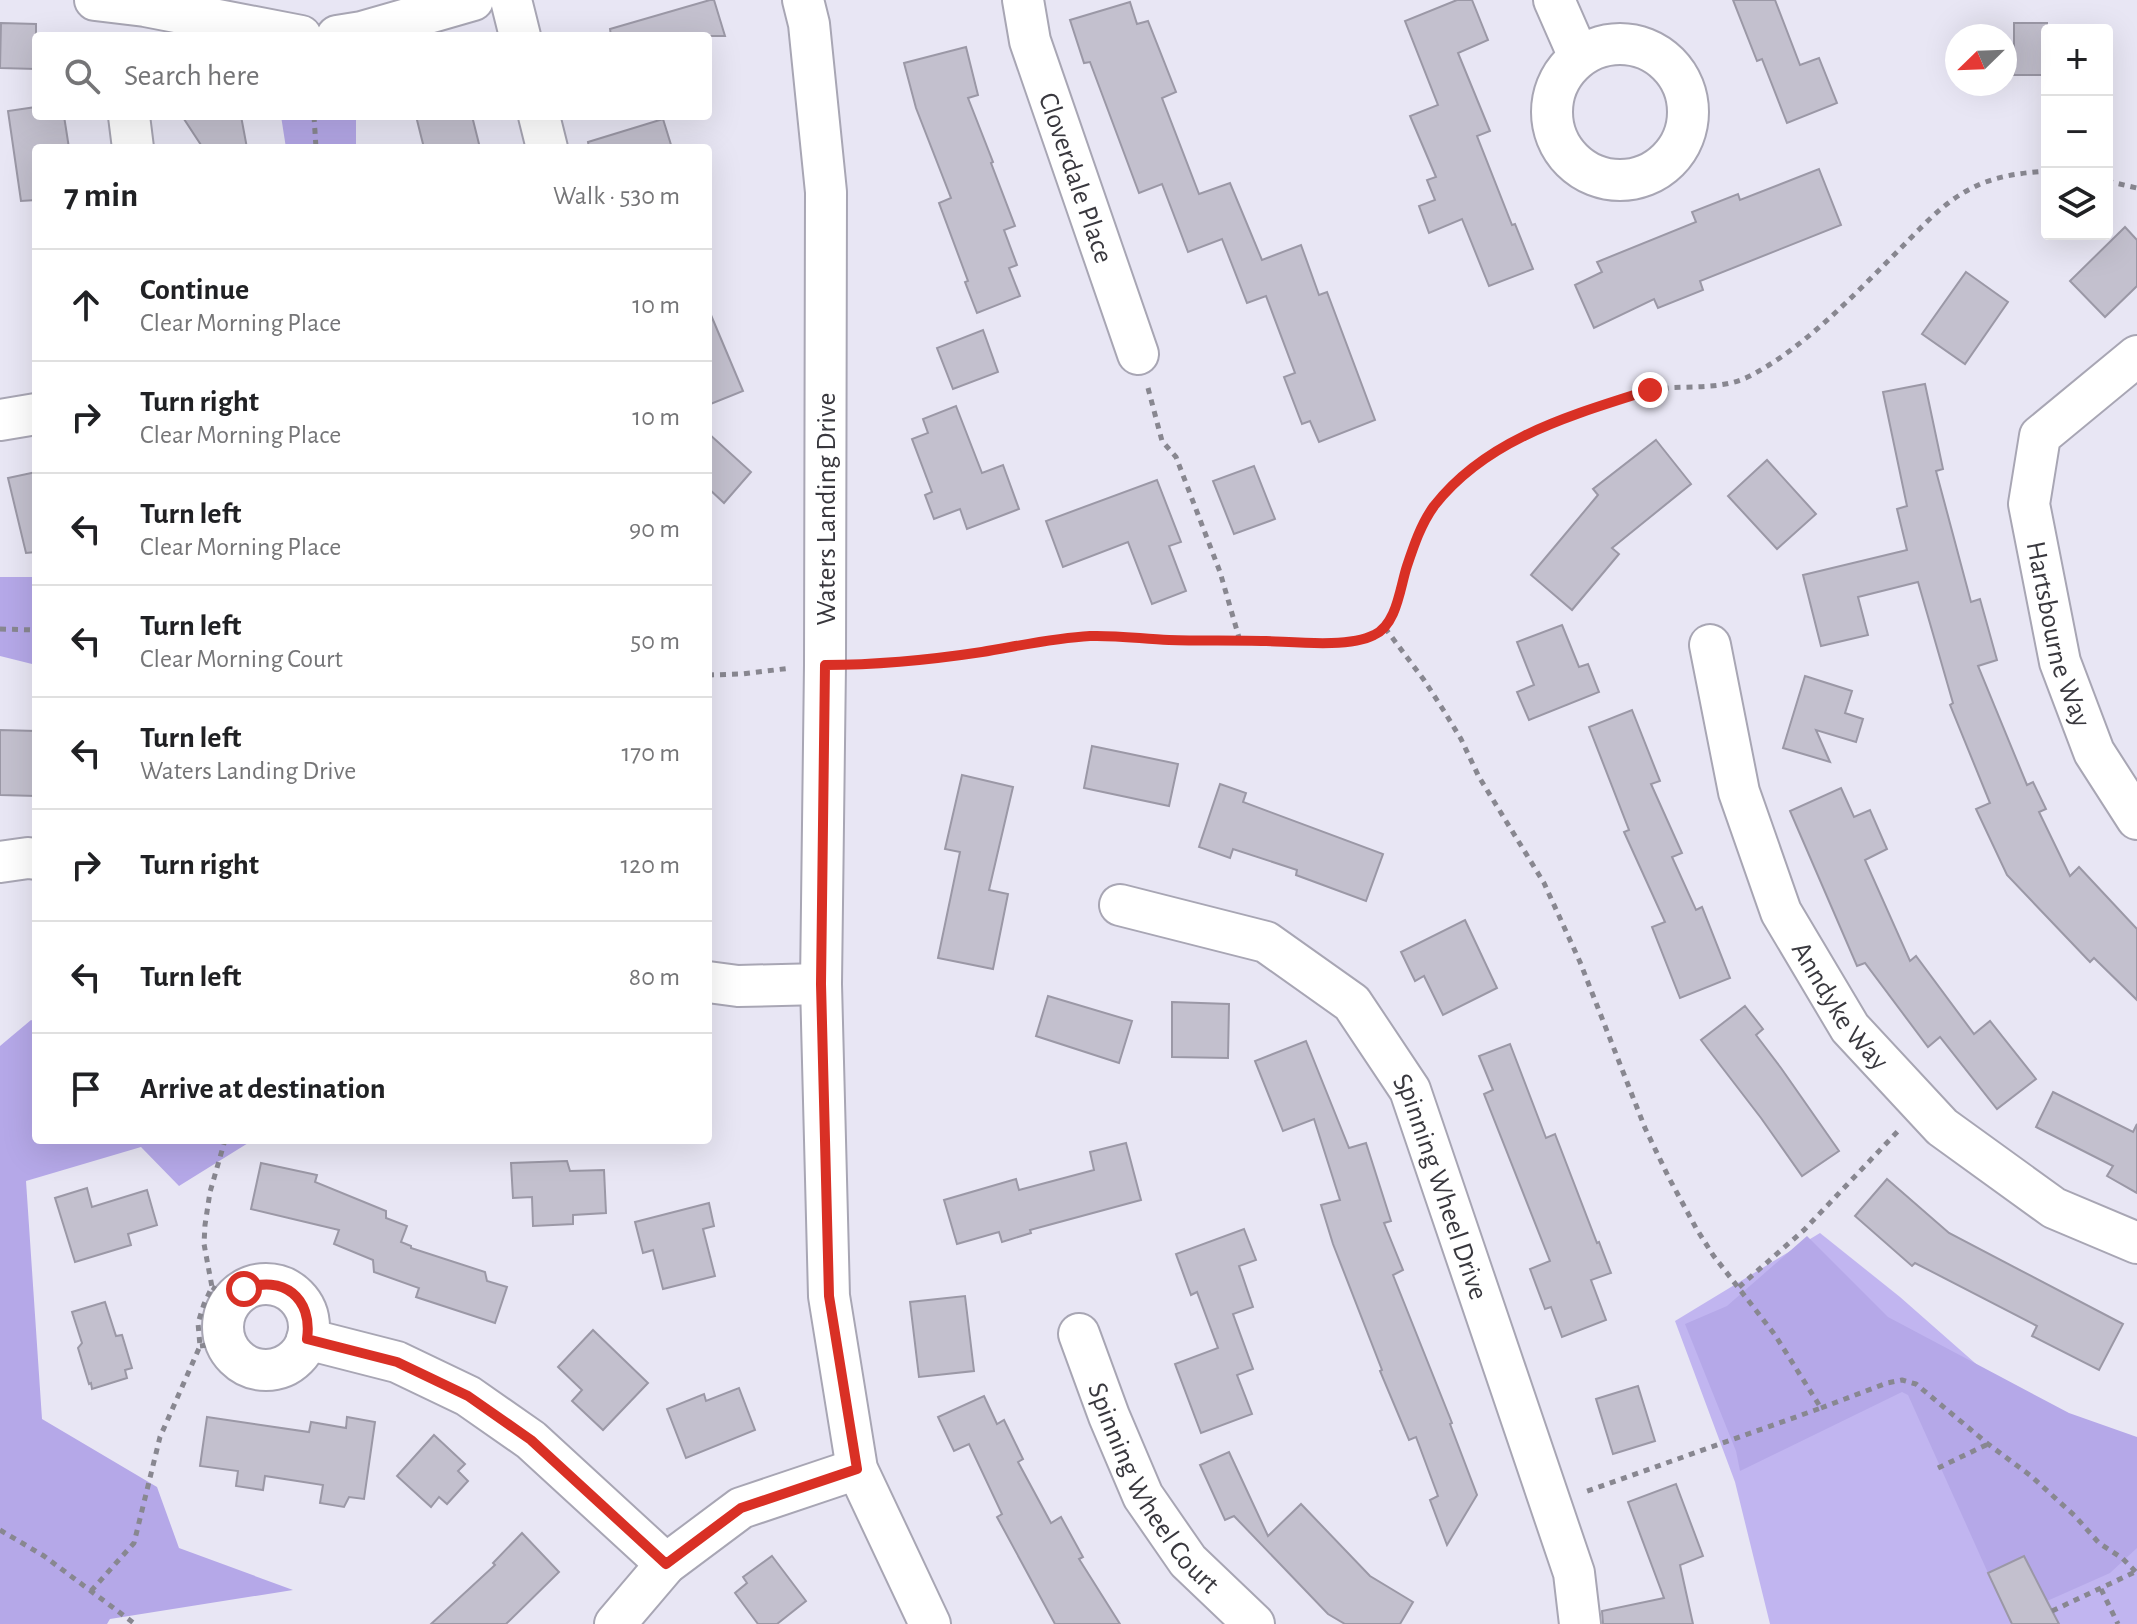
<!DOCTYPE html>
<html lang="en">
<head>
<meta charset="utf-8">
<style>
  :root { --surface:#fff; --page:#f2f2f2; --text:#202124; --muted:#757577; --line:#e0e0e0 }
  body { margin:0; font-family:"Alegreya Sans",sans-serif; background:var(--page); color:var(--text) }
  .controls { position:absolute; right:24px; top:24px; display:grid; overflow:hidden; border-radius:8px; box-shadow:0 8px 32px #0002 }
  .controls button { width:72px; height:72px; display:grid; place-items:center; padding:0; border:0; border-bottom:2px solid var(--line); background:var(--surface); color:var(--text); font:40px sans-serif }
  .compass { position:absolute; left:1945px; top:24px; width:72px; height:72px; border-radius:50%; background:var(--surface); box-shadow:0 8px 32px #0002; rotate:247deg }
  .stop { position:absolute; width:24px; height:24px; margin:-18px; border:6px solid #d93025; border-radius:50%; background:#fff }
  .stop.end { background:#d93025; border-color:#fff; box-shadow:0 2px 8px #0008 }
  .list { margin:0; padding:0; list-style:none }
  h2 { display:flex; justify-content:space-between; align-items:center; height:104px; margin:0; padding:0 32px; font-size:34px }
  h2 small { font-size:26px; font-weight:400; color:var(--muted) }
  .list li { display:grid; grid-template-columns:52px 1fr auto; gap:24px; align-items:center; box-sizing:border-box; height:112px; padding:0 32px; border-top:2px solid var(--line) }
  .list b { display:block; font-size:30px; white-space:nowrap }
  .list p { margin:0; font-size:26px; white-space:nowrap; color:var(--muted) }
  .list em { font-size:26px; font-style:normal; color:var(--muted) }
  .icon { flex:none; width:44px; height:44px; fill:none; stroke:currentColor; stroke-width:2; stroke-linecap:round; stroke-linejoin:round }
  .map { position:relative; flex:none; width:2137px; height:1624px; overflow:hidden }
  .search { position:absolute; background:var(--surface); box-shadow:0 8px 32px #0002; left:32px; top:32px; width:680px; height:88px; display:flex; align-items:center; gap:20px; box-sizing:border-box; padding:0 28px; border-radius:8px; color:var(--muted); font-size:30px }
  .panel { position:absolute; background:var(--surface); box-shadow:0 8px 32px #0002; left:32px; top:144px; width:680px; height:1000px; border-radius:8px }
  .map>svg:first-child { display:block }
</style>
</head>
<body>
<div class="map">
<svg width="2137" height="1624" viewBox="0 0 2137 1624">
  <rect width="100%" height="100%" fill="#e8e6f4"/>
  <path fill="#c1b5f0" d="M1820,1233L1900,1297L2008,1392L2137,1451V1624H1770L1735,1482L1675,1321Z"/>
  <g fill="#b5a8e8">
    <path d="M281,116H356V148H286Z"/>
    <path d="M0,577H36V665L0,656Z"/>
    <path d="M31,1020L36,1022V1140H253L179,1186L141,1147L26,1181L42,1419L157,1487L179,1548L293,1590L110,1619L107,1624H0V1046Z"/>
    <path d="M1807,1236L1888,1317L2069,1413L2137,1437V1548L2110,1573L2047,1601L2024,1556L1988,1573L1908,1395L1902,1392L1740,1471L1736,1451L1685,1324L1727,1306Z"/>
  </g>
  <g fill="#c3c0ce" stroke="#9b98a6" stroke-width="2">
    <path d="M710,0H714L725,36H611L610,29Z"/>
    <path d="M1457,0H1472L1488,40L1458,53L1490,131L1477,136L1512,225L1515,224L1533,269L1489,286L1462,219L1429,233L1419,206L1435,200L1427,180L1436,177L1410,116L1438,105L1405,21Z"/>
    <path d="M1733,0H1775L1800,65L1819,58L1837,103L1787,123L1762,59L1757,61Z"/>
    <path d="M1130,2L1137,24L1148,21L1176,92L1162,98L1199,194L1230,183L1262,260L1301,245L1319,295L1327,292L1375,420L1319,442L1310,421L1302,424L1284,377L1295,373L1266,296L1247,303L1222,239L1188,252L1162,184L1139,193L1090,62L1084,63L1070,20Z"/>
    <path d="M1,23L36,24V69L0,68Z"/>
    <rect x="2014" y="23" width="33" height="52"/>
    <path d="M966,47L978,95L968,98L993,162L991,163L1015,226L1004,230L1017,265L1009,268L1020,296L977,313L965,282L968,281L939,203L951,198L916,108L904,63Z"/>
    <path d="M36,107V116H64L69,148H36V200L21,201L8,111Z"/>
    <path d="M182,116H241L247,148H203Z"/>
    <path d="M416,116H472L480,148H424Z"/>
    <path d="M663,119L672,148H589L588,142Z"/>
    <path d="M1819,169L1841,225L1700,281L1703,290L1658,308L1654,299L1594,328L1575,285L1602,272L1597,262L1696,222L1692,212L1738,194L1740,200Z"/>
    <path d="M2125,227L2137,240V286L2105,317L2070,281Z"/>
    <path d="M1966,272L2008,302L1965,364L1922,334Z"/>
    <path d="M708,308L743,391L708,405Z"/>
    <path d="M983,330L998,372L953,389L937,348Z"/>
    <path d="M1925,384L1943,469L1936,471L1971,602L1980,599L1997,660L1978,666L2027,785L2033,782L2046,809L2039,812L2070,876L2079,867L2137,929V1000L2094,958L2090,962L2007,875L1976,809L1990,803L1950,705L1953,703L1918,582L1858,597L1868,635L1821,646L1803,575L1907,550L1897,509L1907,506L1883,392Z"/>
    <path d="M956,406L982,473L1003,465L1019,509L967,529L960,509L934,519L925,495L932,492L912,439L928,433L923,419Z"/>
    <path d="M708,433L751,472L724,503L708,488Z"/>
    <path d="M1656,440L1691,484L1612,548L1619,554L1572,610L1531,575L1598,495L1593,489Z"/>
    <path d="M1767,460L1816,514L1777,549L1728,496Z"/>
    <path d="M1254,466L1275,519L1234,534L1213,481Z"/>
    <path d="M36,472V552L26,553L8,478Z"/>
    <path d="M1157,480L1181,542L1169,546L1186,591L1152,604L1128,542L1063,567L1046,521Z"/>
    <path d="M1562,625L1579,667L1588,664L1599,692L1529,720L1517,692L1534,685L1517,642Z"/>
    <path d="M1805,676L1852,691L1845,713L1863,719L1856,742L1816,730L1830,762L1783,748Z"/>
    <path d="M1632,710L1660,781L1651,784L1682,853L1672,857L1696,910L1702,907L1730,978L1680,998L1652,927L1665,922L1624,832L1629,830L1589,727Z"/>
    <path d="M0,730L36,731V796L0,795Z"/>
    <path d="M1092,746L1178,764L1169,806L1084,788Z"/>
    <path d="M962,775L1013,787L989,890L1008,894L993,969L938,958L960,852L945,849Z"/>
    <path d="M1220,784L1246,793L1243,802L1383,854L1366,901L1296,875L1297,870L1233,849L1230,858L1199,847Z"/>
    <path d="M1841,788L1854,817L1870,810L1887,849L1865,860L1910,961L1916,956L1974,1034L1990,1021L2036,1079L1997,1109L1940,1037L1928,1047L1865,963L1857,966L1790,811Z"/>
    <path d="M1465,920L1497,988L1443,1015L1424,976L1415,981L1401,952Z"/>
    <path d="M1048,996L1132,1021L1119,1063L1036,1036Z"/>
    <path d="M1172,1002L1229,1004L1228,1058L1172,1057Z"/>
    <path d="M1745,1006L1763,1029L1756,1035L1781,1068L1839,1151L1802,1176L1761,1118L1701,1040Z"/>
    <path d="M1306,1041L1349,1148L1366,1143L1391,1221L1384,1223L1403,1270L1393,1275L1452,1423L1450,1424L1477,1495L1447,1545L1430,1500L1438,1496L1416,1437L1409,1440L1380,1371L1382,1370L1333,1244L1321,1205L1340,1200L1314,1119L1283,1131L1255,1061Z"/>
    <path d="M1510,1044L1546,1138L1555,1134L1597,1243L1599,1242L1611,1273L1591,1280L1606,1320L1562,1337L1551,1307L1545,1309L1530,1269L1550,1261L1484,1094L1493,1090L1479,1056Z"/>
    <path d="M2053,1092L2133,1132L2137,1124V1193L2107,1176L2113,1166L2036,1127Z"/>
    <path d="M1126,1143L1141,1200L1030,1230L1031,1233L1002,1242L999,1232L957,1244L944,1200L1016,1179L1019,1190L1094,1170L1090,1152Z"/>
    <path d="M567,1161L570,1171L604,1170L606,1213L573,1215V1224L533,1226L532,1197L513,1198L511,1163Z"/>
    <path d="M261,1163L317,1175L315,1182L386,1211V1218L407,1226L401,1242L411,1246V1248L485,1272L487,1281L507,1287L495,1323L416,1297L419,1288L374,1272L373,1260L334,1244L339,1230L251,1209Z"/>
    <path d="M1887,1179L1949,1233L2123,1324L2099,1370L2032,1336L2037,1326L1915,1263L1912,1266L1855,1216Z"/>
    <path d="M87,1188L92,1207L147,1190L157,1225L128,1234L131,1245L75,1262L55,1198Z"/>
    <path d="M709,1203L714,1226L703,1229L715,1276L663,1289L653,1250L643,1253L635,1222Z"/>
    <path d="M1244,1229L1256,1260L1239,1266L1253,1307L1233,1314L1253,1369L1237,1375L1252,1414L1201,1433L1175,1364L1218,1348L1197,1292L1191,1295L1176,1254Z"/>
    <path d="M965,1296L974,1371L919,1377L910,1302Z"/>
    <path d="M105,1302L116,1336L122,1335L132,1368L125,1370L127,1378L92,1389L91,1383L89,1384L78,1348L82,1343L72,1312Z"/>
    <path d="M593,1330L648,1383L603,1430L572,1401L582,1390L558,1367Z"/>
    <path d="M1638,1386L1655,1441L1613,1454L1596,1399Z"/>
    <path d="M739,1388L755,1430L686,1458L667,1409L704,1394L706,1401Z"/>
    <path d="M984,1396L997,1424L1004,1420L1023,1459L1018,1462L1051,1523L1061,1517L1083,1557L1079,1559L1120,1624H1055L997,1517L1002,1514L969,1444L954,1451L938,1417Z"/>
    <path d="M207,1417L309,1432L311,1422L346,1428L347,1417L375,1422L364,1499L349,1497L344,1507L320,1503L323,1485L265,1476L263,1490L236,1486L238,1471L200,1466Z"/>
    <path d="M434,1435L465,1464L458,1471L468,1481L447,1504L439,1497L431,1507L397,1476Z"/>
    <path d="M1229,1452L1268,1536L1301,1504L1370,1576L1413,1602L1400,1624H1345L1328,1614L1234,1516L1225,1520L1200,1465Z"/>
    <path d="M1676,1484L1703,1556L1680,1565L1693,1624H1603L1602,1611L1664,1598L1628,1502Z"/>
    <path d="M522,1533L559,1572L506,1624H431L495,1565L493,1563Z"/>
    <path d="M772,1556L806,1601L777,1624H758L735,1593L747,1583L743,1577Z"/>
    <path d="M2024,1556L2047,1601L2059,1624H2012L1988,1573Z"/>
  </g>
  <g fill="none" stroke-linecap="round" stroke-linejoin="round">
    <defs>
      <g id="minor">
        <path d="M95,0L145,6L301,36"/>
        <path d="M511,0L520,36"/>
        <path d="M803,0L809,24L826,192L825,665L821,984L829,1296L857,1469L930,1624"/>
        <path id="s1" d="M1023,0L1030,41L1138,354"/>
        <path d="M1554,0L1579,57"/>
        <path d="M337,36L362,32L473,0"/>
        <circle cx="1620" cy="112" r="68"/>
        <path d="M129,116L133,148"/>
        <path d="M539,116L547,148"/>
        <path id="s2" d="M2137,356L2040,436L2029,504L2060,662L2094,752L2137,819"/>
        <path d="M0,420L36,414"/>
        <path id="s3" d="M1710,645L1739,792L1781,912L1850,1028L1942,1127L2054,1208L2137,1243"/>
        <path d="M0,862L28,858L36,859"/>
        <path id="s4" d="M1120,905L1266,942L1352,1003L1410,1090L1574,1573L1580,1624"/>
        <path d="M708,982L738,986L821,984"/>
        <circle cx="266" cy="1327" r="43"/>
        <path id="s5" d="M1079,1334L1109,1416L1143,1496L1188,1561L1254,1624"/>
        <path d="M307,1339L397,1362L468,1396L531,1440L666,1564"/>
        <path d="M615,1624L666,1564L741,1508L857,1469"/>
      </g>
    </defs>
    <use href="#minor" stroke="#a8a6b4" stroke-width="44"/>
    <g stroke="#888790" stroke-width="5" stroke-dasharray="6 6" stroke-linecap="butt">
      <path d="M314,116L316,148"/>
      <path d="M2107,181L2137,188"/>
      <path d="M1148,388L1162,441L1176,457L1220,572L1240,641"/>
      <path d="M1385,628L1424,680L1444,711L1461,739L1479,777L1544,883L1580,962L1645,1128L1669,1178L1696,1228L1713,1255L1775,1335L1821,1408L1582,1493"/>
      <path d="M0,629L36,630"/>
      <path d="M861,665C938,664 1012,640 1089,636C1115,635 1142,639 1168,640C1201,642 1233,640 1265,641C1295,642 1346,648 1374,636C1397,626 1401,588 1407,567C1414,546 1421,524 1434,506C1486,438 1572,415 1650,390C1684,384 1720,392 1752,375C1807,345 1852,297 1896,253C1919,230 1941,204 1970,189C1994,176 2020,173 2047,171"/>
      <path d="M708,675L742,674L791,668"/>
      <path d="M212,1287L233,1299"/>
      <path d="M1739,1287L1804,1230L1899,1130"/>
      <path d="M200,1346L226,1343"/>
      <path d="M1821,1408L1887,1383L1902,1380L1916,1384L1988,1444L2031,1476L2075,1516L2099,1543L2122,1558L2137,1573"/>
      <path d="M1938,1468L1988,1444"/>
      <path d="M0,1530L44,1556L135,1624"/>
      <path d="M2101,1589L2118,1624"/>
      <path d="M91,1591L134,1543L160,1437L200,1346L198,1323L204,1304L212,1287L204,1244L205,1225L210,1192L225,1140"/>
      <path d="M2052,1611L2135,1572"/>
    </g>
    <use href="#minor" stroke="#fff" stroke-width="40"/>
  </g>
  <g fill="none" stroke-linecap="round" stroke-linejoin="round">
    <path stroke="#d93025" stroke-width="10" d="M244,1289C283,1274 313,1298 307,1339L397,1362L468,1396L531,1440L666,1564L741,1508L857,1469L829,1296L821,984L825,665C879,665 929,660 982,652C1018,646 1054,638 1090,636C1116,635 1143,639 1169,640C1201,641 1234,640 1266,641C1295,642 1348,648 1374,635C1397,625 1400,587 1407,566C1414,545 1421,524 1434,506C1487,438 1572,415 1650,390"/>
  </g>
  <g text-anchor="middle" stroke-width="7" stroke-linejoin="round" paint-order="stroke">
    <g font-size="28" fill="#39383e" stroke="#fff">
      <text dy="10" stroke="none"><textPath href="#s1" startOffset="186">Cloverdale Place</textPath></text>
      <text transform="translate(825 509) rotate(-90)" y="10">Waters Landing Drive</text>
      <text dy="10" stroke="none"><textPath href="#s2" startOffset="328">Hartsbourne Way</textPath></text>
      <text dy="10" stroke="none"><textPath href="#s3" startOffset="388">Anndyke Way</textPath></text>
      <text dy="10" stroke="none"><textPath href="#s4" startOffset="462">Spinning Wheel Drive</textPath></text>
      <text dy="10" stroke="none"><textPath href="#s5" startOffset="172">Spinning Wheel Court</textPath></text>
    </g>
  </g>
</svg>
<div class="controls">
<button>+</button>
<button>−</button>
<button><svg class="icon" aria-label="layers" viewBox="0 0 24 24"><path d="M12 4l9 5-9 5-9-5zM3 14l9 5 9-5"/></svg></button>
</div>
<svg class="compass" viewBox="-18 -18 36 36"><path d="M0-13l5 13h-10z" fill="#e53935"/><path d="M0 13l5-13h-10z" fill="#757577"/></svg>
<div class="stop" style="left:244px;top:1289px"></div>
<div class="stop end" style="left:1650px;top:390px"></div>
<div class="search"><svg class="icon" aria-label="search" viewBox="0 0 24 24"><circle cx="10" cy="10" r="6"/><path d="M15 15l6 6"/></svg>Search here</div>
<section class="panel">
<h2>7 min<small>Walk · 530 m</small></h2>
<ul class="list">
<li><svg class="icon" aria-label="ahead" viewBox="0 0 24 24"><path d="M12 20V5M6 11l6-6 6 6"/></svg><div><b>Continue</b><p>Clear Morning Place</p></div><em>10 m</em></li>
<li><svg class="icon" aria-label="right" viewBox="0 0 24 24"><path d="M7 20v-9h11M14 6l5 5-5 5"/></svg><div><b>Turn right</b><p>Clear Morning Place</p></div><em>10 m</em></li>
<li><svg class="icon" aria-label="left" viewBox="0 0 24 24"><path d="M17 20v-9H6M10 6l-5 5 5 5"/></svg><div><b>Turn left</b><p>Clear Morning Place</p></div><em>90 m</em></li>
<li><svg class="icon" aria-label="left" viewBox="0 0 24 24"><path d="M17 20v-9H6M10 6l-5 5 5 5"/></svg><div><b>Turn left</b><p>Clear Morning Court</p></div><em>50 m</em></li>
<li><svg class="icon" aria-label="left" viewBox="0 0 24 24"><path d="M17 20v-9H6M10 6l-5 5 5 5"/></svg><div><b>Turn left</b><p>Waters Landing Drive</p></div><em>170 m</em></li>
<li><svg class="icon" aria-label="right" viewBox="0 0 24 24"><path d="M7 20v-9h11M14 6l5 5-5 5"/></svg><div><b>Turn right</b></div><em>120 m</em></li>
<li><svg class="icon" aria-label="left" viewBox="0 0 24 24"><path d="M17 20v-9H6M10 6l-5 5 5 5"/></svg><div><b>Turn left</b></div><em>80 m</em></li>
<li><svg class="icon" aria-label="arrive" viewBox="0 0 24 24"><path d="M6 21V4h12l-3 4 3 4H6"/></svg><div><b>Arrive at destination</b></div></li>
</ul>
</section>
</div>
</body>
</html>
